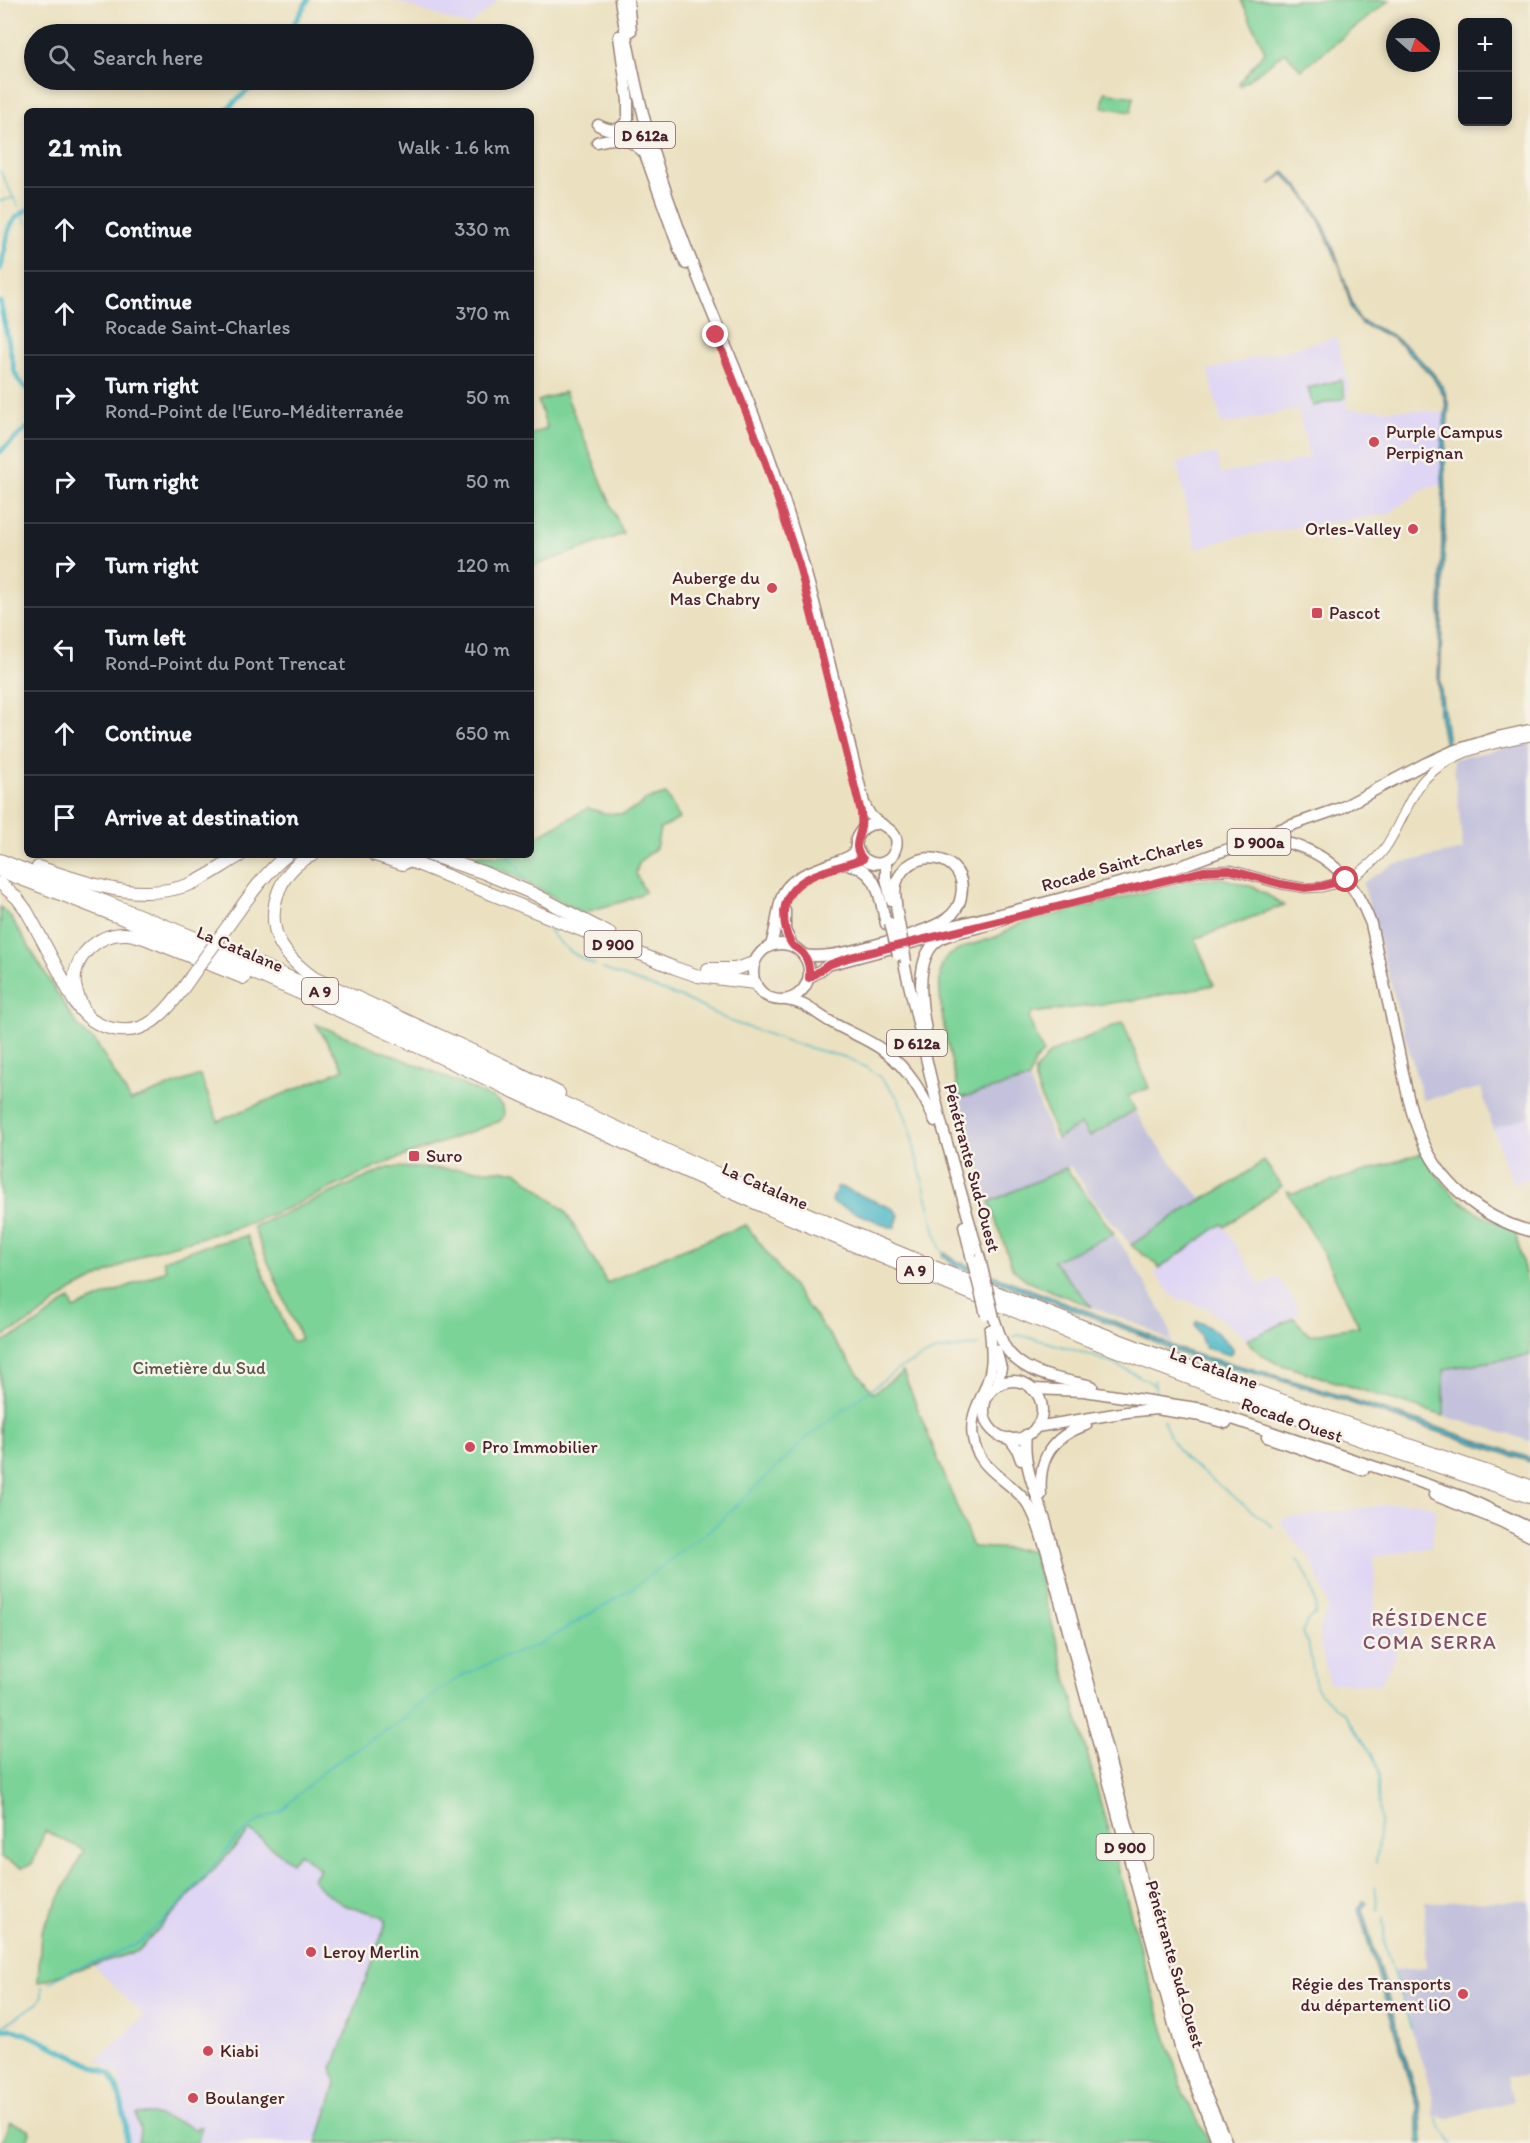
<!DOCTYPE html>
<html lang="en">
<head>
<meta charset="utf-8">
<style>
  :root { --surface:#171b24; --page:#242831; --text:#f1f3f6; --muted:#9ea1a6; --line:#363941 }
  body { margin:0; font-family:Itim,sans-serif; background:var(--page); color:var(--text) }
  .controls { position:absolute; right:18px; top:18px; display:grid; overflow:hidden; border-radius:9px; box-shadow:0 3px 9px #0003 }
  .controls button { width:54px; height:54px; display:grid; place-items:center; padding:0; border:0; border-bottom:2px solid var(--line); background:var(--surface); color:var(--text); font:30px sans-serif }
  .compass { position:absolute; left:1386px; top:18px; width:54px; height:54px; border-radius:50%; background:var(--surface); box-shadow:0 3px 9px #0003; rotate:110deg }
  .stop { position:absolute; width:18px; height:18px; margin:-14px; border:4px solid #d1495b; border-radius:50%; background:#fff }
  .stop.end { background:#d1495b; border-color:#fff; box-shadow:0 2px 6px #0008 }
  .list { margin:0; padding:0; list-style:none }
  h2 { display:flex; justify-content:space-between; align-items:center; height:78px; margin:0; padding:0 24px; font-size:26px }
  h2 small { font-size:20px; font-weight:400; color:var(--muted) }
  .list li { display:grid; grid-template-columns:39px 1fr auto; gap:18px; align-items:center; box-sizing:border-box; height:84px; padding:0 24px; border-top:2px solid var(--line) }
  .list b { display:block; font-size:22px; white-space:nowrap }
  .list p { margin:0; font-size:20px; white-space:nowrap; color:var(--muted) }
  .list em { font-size:20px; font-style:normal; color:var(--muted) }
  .icon { flex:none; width:33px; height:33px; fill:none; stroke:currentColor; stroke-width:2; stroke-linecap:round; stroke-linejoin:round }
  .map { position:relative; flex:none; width:1530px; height:2143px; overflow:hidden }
  .search { position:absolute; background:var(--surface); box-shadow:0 3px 9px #0003; left:24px; top:24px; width:510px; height:66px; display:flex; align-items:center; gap:15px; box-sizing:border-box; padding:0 21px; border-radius:33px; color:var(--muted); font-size:22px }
  .panel { position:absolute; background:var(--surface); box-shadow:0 3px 9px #0003; left:24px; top:108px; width:510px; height:750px; border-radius:9px }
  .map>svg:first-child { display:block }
</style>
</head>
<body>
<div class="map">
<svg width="1530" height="2143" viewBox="0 0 1530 2143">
  <rect width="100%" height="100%" fill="#f7f3e8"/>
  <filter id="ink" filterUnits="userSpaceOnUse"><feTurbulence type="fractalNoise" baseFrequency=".0167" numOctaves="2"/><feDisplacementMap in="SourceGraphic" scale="12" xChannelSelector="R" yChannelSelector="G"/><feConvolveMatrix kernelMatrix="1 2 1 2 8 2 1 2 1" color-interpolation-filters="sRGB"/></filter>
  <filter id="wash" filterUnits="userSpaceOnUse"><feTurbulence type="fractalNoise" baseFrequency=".008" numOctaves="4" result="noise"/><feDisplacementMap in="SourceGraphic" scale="24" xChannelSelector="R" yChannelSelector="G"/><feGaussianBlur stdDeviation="1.35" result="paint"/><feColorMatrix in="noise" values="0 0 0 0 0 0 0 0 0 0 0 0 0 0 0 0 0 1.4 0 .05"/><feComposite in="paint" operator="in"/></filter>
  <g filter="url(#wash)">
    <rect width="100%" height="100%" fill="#ebe1c1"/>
    <g fill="#dfd5f5">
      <path d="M391,0H499L469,26Z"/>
      <path d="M1336,337L1349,386L1346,409L1416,410L1446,413L1441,451L1443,484L1423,489L1388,514L1234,537L1196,549L1177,463L1216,453L1221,474L1278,463L1279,466L1309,457L1298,409L1222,425L1208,370Z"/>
      <path d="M1530,1116V1178L1513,1184L1493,1129Z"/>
      <path d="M1223,1224L1260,1286L1278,1276L1300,1312L1294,1318L1247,1340L1207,1308L1177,1299L1170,1293L1154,1272Z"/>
      <path d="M1416,1501L1436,1509L1431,1548L1374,1557L1375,1613L1410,1614L1394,1659L1380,1684L1329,1683L1319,1638V1629L1327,1611V1601L1311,1560L1280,1522L1285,1518Z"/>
      <path d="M250,1831L291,1862L300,1852L320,1869L312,1879L321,1889L344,1905L382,1916L385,1919V1926L341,2048L336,2061L332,2067L336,2084L317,2143H128L129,2133L119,2075L97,2060L144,2016L93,1965L138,1951Z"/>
    </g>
    <g fill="#c3c1db">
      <path d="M1530,743V1116L1493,1129L1481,1088L1423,1100L1363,883L1392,865L1463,850L1453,759Z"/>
      <path d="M1029,1079L1054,1141L1082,1124L1089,1137L1135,1110L1153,1139L1202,1200L1131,1245L1091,1197L1071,1166L989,1202L960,1098Z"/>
      <path d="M1114,1234L1130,1257L1162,1312L1170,1331L1171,1343L1149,1329L1092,1307L1053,1261Z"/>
      <path d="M1530,1355V1441L1444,1416L1443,1369Z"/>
      <path d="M1530,1901V2076L1507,2077L1513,2101L1449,2118L1433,2116V2097L1392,1970L1426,1968L1425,1902Z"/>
    </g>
    <g fill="#7cd398" stroke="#637962" stroke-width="1.5">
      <path d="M1241,0H1390L1301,70L1285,52L1240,86L1239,83L1265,51Z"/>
      <path d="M1105,92L1134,97L1131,112L1102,107Z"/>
      <path d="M1341,380L1345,398L1313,406L1308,388Z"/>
      <path d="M565,392L623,534L531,567V435L547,428L538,401Z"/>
      <path d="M666,794L679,819L660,829L656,848L639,862L636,874L645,892L625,901L582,913L511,874L463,855H531V832L538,836L588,808L603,813L623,814L638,807L646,800Z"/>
      <path d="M1222,878L1256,888L1284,905L1195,939L1214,985L1135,1000L1032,1013L1029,1019L1043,1053L1035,1061L1029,1079L960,1098C954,1072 927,974 947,957C965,943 979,944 998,936C1005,933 1012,928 1018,924L1190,881Z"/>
      <path d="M0,907L10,916L75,1022L86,1035L95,1041L131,1101L200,1075L218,1121L344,1069L316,1024L434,1072L494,1099L503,1106L504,1116L500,1121L388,1162L290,1207L239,1227L149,1252L73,1290L33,1320L0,1338Z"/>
      <path d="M1123,1022L1149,1088L1128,1096L1135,1110L1089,1137L1081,1124L1057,1139L1035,1081V1071L1050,1053Z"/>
      <path d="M1423,1153C1450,1200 1468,1209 1515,1231L1530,1295V1355L1444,1369V1416L1276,1363L1262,1355L1247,1340L1294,1318L1309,1335L1359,1326L1322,1251L1287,1191L1294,1193L1302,1191Z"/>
      <path d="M1264,1161L1282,1186L1225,1227L1222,1224L1160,1268C1152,1257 1140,1254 1131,1245L1187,1208L1227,1186Z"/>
      <path d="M390,1167L516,1171L565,1211L607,1283L667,1255L746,1225L873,1393L903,1372L973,1547L1032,1550L1144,1963L1184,2095L1210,2143H317L336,2084L332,2067L336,2061L341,2048L385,1926V1920L382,1916L344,1905L321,1889L312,1879L320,1869L300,1853L291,1862L250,1831L138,1951L38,1982L41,1933L84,1850L45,1831L32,1864L22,1868L0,1857V1344L36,1324L70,1299L74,1309L166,1270L163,1260L201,1247L247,1236L292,1342L301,1339L253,1227Z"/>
      <path d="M1066,1168L1114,1234L1053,1261L1092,1307L1029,1282L1013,1269L989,1202Z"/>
      <path d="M152,2114L188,2125L196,2130L197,2127H202L197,2143H138L140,2130L136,2114Z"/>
      <path d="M10,2122L29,2129L30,2132L26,2143H1Z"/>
    </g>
    <g fill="#4bb8c7" stroke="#4a6c79" stroke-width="1.5">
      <path d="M1284,172C1332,216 1336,264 1359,320L1390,334L1409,348L1433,373L1444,389L1449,406L1445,456L1446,507L1440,682L1448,745L1445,746L1439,714L1438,687L1443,496L1441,451L1446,406L1444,396L1432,376L1402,346L1391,337L1361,324L1357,319L1352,310L1340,267L1319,220L1305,197L1283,174L1270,185Z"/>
      <path d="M837,1187H841L894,1209L899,1215L895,1227H890L833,1203L832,1200Z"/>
      <path d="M944,1252L956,1261L1148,1334C1187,1358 1234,1362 1278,1376C1362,1402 1446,1430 1530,1458V1462C1446,1434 1361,1406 1276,1379C1232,1366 1186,1362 1146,1337L954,1265L942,1255Z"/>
      <path d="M1197,1321L1213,1329L1233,1348V1352L1230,1355L1205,1348L1195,1324Z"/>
      <path d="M1364,1901L1367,1903L1362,1909L1421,2109L1423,2143H1418V2109L1358,1908Z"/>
    </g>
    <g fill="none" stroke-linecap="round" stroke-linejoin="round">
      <g stroke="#4bb8c7" stroke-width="1.5">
        <path d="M0,171L18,206"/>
        <path d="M0,201L13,198"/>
        <path d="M24,218L27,224"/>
        <path d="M507,855L517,865L525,880"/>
        <path d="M548,928C559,946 577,957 595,965"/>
        <path d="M603,969L685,999L732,1022L802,1046L844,1057L869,1069L882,1079L898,1098L908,1123L939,1245L943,1253"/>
        <path d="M1013,1337L1018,1335C1057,1344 1096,1355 1131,1372C1140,1377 1148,1379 1155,1387"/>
        <path d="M1154,1380L1156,1393"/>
        <path d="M1163,1420L1172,1441L1185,1459L1273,1527"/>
        <path d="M1297,1560C1307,1569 1318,1601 1315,1614L1307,1622L1302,1632L1308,1642L1315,1682L1320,1694L1344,1713L1372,1754L1379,1771L1378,1790L1380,1823L1376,1863"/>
        <path d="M1375,1886L1378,1911"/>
        <path d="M1383,1918L1385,1947L1411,2029"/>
        <path d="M48,1983L76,1968L107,1958L141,1941L178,1907L237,1838L258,1821L281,1811L327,1768L407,1717L412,1710L461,1676L495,1661L542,1643L633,1588L716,1525L809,1436L898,1369L935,1351L979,1345"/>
        <path d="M0,2028L38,2003L42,1996V1986"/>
        <path d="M1437,2118L1442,2129L1453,2143"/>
      </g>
      <g stroke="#4bb8c7" stroke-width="5">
        <path d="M288,34L308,0"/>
        <path d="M225,111L259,80"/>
        <path d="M0,269C10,244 0,224 27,210"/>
        <path d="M0,302L15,373L19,381L27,389"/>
        <path d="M0,452L27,428"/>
        <path d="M0,2030L12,2029L29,2035L110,2074C120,2088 128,2126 126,2143"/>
      </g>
    </g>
  </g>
  <g filter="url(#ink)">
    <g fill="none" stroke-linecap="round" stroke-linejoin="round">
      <defs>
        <g id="secondary">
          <path d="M1356,875C1392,851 1394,829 1414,794C1436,753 1488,745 1530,736"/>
          <path d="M1091,898L1204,871L1231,870L1281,884L1305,888L1322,887L1338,883"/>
        </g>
        <g id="primary">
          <path d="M620,0C632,76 650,151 677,223C706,303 742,379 770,459C810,571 835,688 864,803C867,809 869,815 874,819C885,828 902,832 895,850C886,874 854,863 856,839C861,828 869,822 882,824"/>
          <path d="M628,0L631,31"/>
          <path d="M598,125C611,132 621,132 628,118V101L619,36"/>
          <path d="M597,142C616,136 631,138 645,154L679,249L686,264"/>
          <path d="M1255,838L1341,808L1426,763L1453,751L1498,737L1530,730"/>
          <path d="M785,911V930L792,945"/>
          <path d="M930,931C1001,915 1071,896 1142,877C1155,873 1168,870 1181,866C1217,854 1252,835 1291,844C1333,855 1356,885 1371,924C1380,965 1389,1007 1398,1048C1404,1076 1408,1106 1419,1132C1438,1182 1479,1217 1530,1231"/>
          <circle cx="781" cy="972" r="28"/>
          <path d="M771,945C776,930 777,914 781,899C788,872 829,867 850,856L855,851L856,844"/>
          <path d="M804,955C833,960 874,944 903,937"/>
          <path d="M809,978L828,965L941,935"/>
        </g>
        <g id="trunk">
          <path d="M886,861V878L891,900"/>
          <path d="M847,864C879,870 879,896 886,924"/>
          <path d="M897,912C896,903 894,893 896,884C908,843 970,854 961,896C960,905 954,914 946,919C935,927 920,931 908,936"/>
          <path d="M904,963L941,1122L980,1259"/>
          <path d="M786,1000C805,1002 815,1013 831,1022C848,1032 868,1039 884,1051C909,1069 923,1094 935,1121"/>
          <path d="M926,1030C921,1004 913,953 942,938C960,929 984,929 1004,919"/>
          <path d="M964,1226L971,1255"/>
          <path d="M994,1318C997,1327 1000,1337 1004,1345C1020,1375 1062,1379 1092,1386"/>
          <path d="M990,1330C991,1343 993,1355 991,1367C988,1394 968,1409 973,1438C978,1468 1004,1477 1022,1497C1035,1510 1039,1530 1045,1547"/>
          <path d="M996,1350L1001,1368L997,1386"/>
          <circle cx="1013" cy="1410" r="29"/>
          <path d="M1032,1389L1084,1391L1203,1409L1464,1497L1530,1528"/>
          <path d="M1036,1427L1127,1412L1156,1409L1201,1416L1226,1423"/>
          <path d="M1026,1435C1022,1465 1037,1495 1046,1523L1178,2015L1199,2080L1227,2143"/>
          <path d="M1267,1437L1363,1470"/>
          <path d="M1009,1438L1017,1449L1021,1460"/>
          <path d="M1041,1495C1038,1459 1051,1437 1086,1425"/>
          <path d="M1434,1495L1500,1521L1530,1536"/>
          <path d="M1045,1545L1180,2047L1218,2143"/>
        </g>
        <g id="motorway">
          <path d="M313,855C281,868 265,909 279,941C287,957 300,968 314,978L501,1064L559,1093"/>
          <path d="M375,855L403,864"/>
          <path d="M395,855L675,968L698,976L755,983"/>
          <path d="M430,855L482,872L534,894L610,934"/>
          <path d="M0,860C116,906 232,951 346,1002C497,1070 647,1144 799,1210C1038,1314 1282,1404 1530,1486"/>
          <path d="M38,867C88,883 136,903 188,885C207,878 223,865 241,855"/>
          <path d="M0,871C119,916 237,964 353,1017C502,1085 649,1157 799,1222C1038,1325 1282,1416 1530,1497"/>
          <path d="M0,883L17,898L26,910C38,931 49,953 61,975C66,985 70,995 76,1004C93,1029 128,1039 153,1021C172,1007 185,985 198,967"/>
          <path d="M222,934C242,907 261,876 287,855"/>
          <path d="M708,969H735L754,963"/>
          <path d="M87,1016C82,1006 77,997 75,985C72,957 98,933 126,934C132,934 138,936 144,938L244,978"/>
        </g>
      </defs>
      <use href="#secondary" stroke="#9a8076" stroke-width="11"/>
      <use href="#primary" stroke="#9a8076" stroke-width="13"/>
      <use href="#trunk" stroke="#9a8076" stroke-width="13"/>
      <use href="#motorway" stroke="#9a8076" stroke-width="14"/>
      <use href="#secondary" stroke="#fff" stroke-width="9"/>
      <use href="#primary" stroke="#fff" stroke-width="10"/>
      <use href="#trunk" stroke="#fff" stroke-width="10"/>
      <use href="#motorway" stroke="#fff" stroke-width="12"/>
      <defs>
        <path id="secondary-bridge" d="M1338,883L1356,875"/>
        <g id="trunk-bridge">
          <path d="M897,912L906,962"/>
          <path d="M890,923L898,955"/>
          <path d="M971,1255L986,1315"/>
          <path d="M980,1259L994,1318"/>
        </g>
        <path id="motorway-bridge" d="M198,967L222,934"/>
      </defs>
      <use href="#secondary-bridge" stroke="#9a8076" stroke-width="11" stroke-linecap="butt"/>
      <use href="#trunk-bridge" stroke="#9a8076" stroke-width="13" stroke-linecap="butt"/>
      <use href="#motorway-bridge" stroke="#9a8076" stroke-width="14" stroke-linecap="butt"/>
      <use href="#secondary-bridge" stroke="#fff" stroke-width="9"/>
      <use href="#trunk-bridge" stroke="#fff" stroke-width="10"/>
      <use href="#motorway-bridge" stroke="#fff" stroke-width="12"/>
    </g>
  </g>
  <g fill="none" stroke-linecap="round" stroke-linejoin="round" filter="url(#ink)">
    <path stroke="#d1495b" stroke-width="8" d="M716,335L766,463L799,565L861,812C861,817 862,822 861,827C859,840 852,847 863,859C835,870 787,873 784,912C784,923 785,934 791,943C794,948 794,946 798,949C808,956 810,967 809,978L828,965L851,957L1204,871L1230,870L1281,884L1305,888L1322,886L1346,880"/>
  </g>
  <g fill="#d1495b" stroke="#f7f3e8" stroke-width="2">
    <circle cx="1374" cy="442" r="6"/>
    <circle cx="1413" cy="529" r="6"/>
    <circle cx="772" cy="588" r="6"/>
    <rect x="1311" y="607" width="12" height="12" rx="3"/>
    <rect x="408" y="1150" width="12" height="12" rx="3"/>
    <circle cx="470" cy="1447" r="6"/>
    <circle cx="311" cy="1952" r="6"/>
    <circle cx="1463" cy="1994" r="6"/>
    <circle cx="208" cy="2051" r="6"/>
    <circle cx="193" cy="2098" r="6"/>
  </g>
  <g text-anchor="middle" stroke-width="5" stroke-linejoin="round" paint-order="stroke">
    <g fill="#f7f3e8" stroke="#7e5f64" stroke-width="1.5">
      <rect x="615" y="122" width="60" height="26" rx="4.5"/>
      <rect x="1227.5" y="829" width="63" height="26" rx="4.5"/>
      <rect x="584.5" y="931" width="57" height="26" rx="4.5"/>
      <rect x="302" y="978" width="36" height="26" rx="4.5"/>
      <rect x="887" y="1030" width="60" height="26" rx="4.5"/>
      <rect x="897" y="1257" width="36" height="26" rx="4.5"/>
      <rect x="1096.5" y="1834" width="57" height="26" rx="4.5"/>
    </g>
    <g font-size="16" font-weight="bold" fill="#4a1f2b">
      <text x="645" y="141">D 612a</text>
      <text x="1259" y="848">D 900a</text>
      <text x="613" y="950">D 900</text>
      <text x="320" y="997">A 9</text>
      <text x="917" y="1049">D 612a</text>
      <text x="915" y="1276">A 9</text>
      <text x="1125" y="1853">D 900</text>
    </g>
    <g font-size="18" fill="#4a1f2b" stroke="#f7f3e8" text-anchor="start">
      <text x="1386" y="438">Purple Campus<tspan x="1386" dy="21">Perpignan</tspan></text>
      <text x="1401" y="535" text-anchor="end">Orles-Valley</text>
      <text x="760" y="584" text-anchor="end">Auberge du<tspan x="760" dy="21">Mas Chabry</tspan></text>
      <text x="1329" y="619">Pascot</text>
      <text x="426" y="1162">Suro</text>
      <text x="482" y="1453">Pro Immobilier</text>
      <text x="323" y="1958">Leroy Merlin</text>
      <text x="1451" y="1990" text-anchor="end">Régie des Transports<tspan x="1451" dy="21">du département liO</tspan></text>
      <text x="220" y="2057">Kiabi</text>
      <text x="205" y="2104">Boulanger</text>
    </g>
    <g font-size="18" fill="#4a1f2b" stroke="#f7f3e8">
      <text transform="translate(1122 863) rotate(-16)" y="6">Rocade Saint-Charles</text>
      <text transform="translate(240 949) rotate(23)" y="6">La Catalane</text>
      <text transform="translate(972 1168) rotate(75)" y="6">Pénétrante Sud-Ouest</text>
      <text transform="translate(765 1186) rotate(24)" y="6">La Catalane</text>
      <text transform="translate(1214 1368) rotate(20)" y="6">La Catalane</text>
      <text transform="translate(1292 1420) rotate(19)" y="6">Rocade Ouest</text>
      <text transform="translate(1175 1964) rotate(74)" y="6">Pénétrante Sud-Ouest</text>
    </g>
    <g font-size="18" fill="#59554c" stroke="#f7f3e8">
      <text x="199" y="1374">Cimetière du Sud</text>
    </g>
    <g font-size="20" letter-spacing="1.5" fill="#815068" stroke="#f7f3e8">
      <text x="1430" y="1626">RÉSIDENCE<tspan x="1430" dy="23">COMA SERRA</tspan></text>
    </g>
  </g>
</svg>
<div class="controls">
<button>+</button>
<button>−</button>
</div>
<svg class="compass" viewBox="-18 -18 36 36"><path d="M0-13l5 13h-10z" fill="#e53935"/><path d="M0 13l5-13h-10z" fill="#9ea1a6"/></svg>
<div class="stop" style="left:1346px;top:880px"></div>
<div class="stop end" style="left:716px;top:335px"></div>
<div class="search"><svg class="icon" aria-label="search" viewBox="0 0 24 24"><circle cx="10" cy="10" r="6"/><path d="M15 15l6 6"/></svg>Search here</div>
<section class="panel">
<h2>21 min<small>Walk · 1.6 km</small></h2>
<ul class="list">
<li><svg class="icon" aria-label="ahead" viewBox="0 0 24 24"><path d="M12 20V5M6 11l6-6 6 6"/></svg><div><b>Continue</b></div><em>330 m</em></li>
<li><svg class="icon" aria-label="ahead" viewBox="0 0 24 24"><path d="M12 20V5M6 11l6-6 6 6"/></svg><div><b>Continue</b><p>Rocade Saint-Charles</p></div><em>370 m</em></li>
<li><svg class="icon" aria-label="right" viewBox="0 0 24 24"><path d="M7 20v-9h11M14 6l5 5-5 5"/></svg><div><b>Turn right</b><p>Rond-Point de l'Euro-Méditerranée</p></div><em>50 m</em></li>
<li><svg class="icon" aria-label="right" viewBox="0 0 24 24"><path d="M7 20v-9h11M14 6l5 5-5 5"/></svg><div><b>Turn right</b></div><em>50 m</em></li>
<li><svg class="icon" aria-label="right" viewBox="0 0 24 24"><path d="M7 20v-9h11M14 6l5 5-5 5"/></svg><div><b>Turn right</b></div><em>120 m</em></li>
<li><svg class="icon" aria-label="left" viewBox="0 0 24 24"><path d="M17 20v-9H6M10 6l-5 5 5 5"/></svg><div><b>Turn left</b><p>Rond-Point du Pont Trencat</p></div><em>40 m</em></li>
<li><svg class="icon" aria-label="ahead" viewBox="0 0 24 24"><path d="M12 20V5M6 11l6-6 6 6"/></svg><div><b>Continue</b></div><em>650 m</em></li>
<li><svg class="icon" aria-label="arrive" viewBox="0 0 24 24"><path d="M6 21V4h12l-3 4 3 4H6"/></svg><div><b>Arrive at destination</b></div></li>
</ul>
</section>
</div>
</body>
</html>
